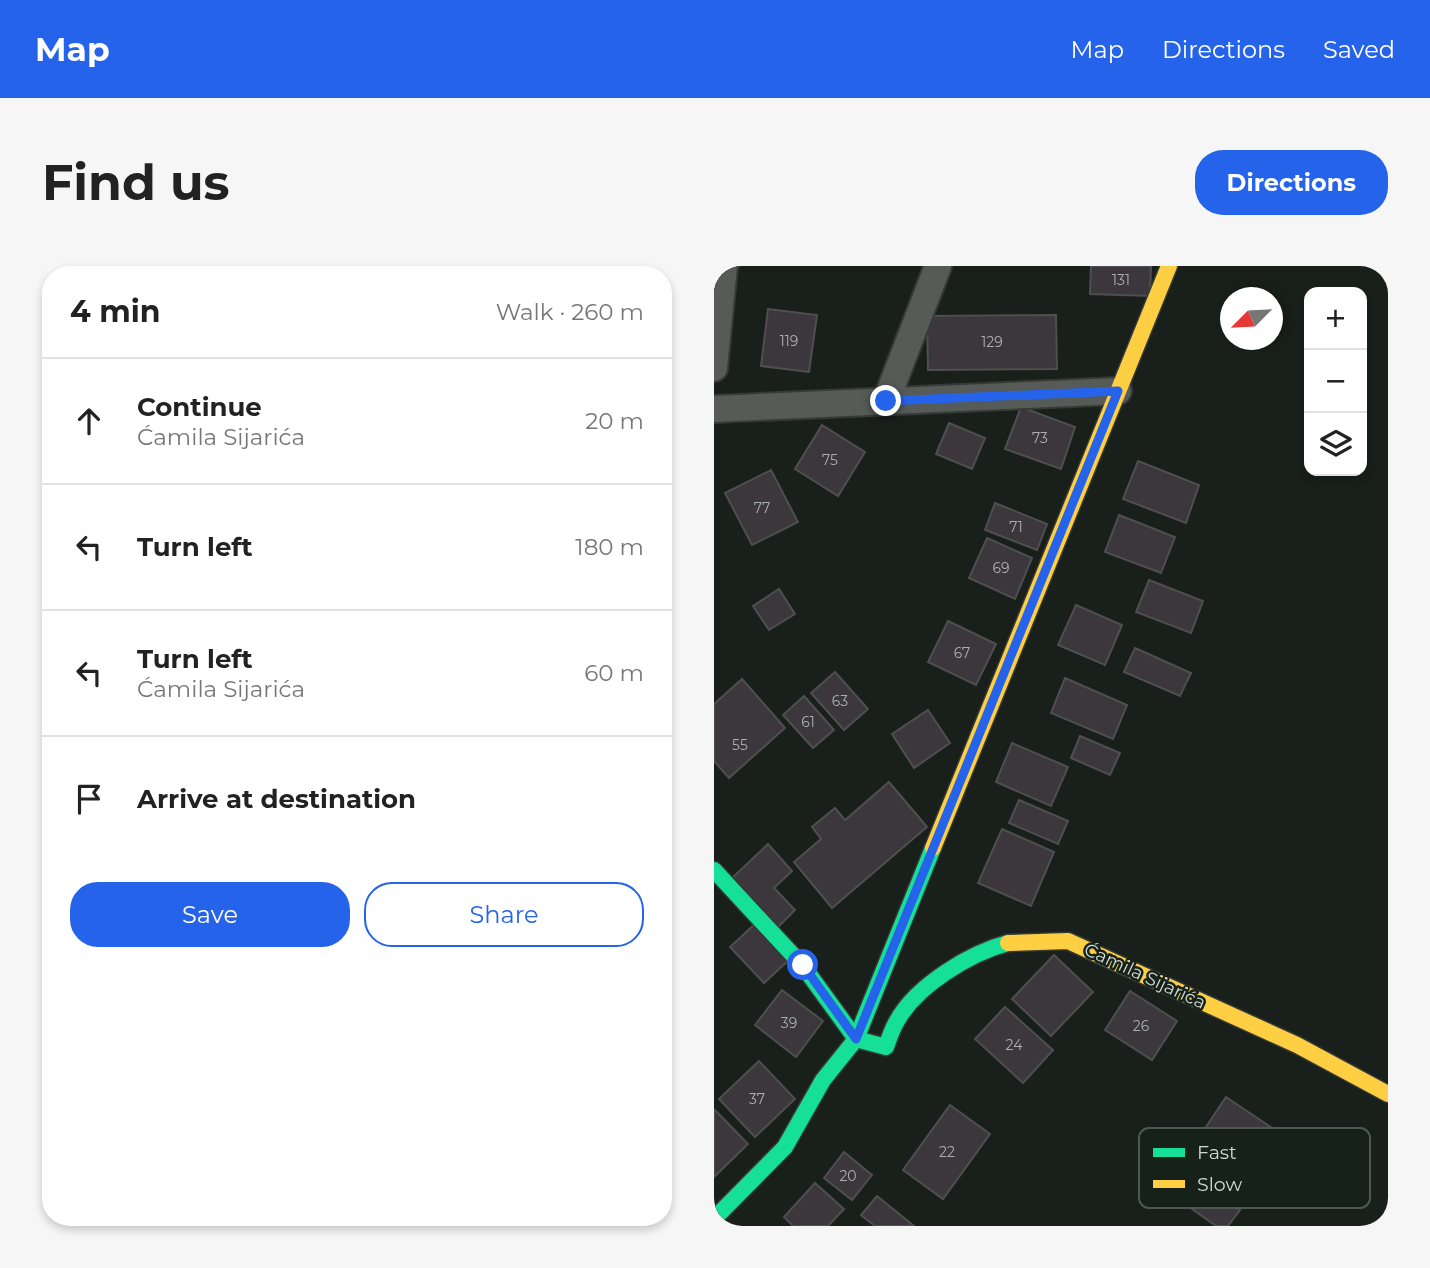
<!DOCTYPE html>
<html lang="en">
<head>
<meta charset="utf-8">
<style>
  :root { --surface:#fff; --page:#f6f6f6; --text:#222; --muted:#767676; --line:#e0e0e0; --accent:#2563eb }
  body { margin:0; font-family:Montserrat,sans-serif; background:var(--page); color:var(--text) }
  .controls { position:absolute; right:21px; top:21px; display:grid; overflow:hidden; border-radius:14px; box-shadow:0 4px 10px #0003 }
  .controls button { width:63px; height:63px; display:grid; place-items:center; padding:0; border:0; border-bottom:2px solid var(--line); background:var(--surface); color:var(--text); font:35px sans-serif }
  .compass { position:absolute; left:506px; top:21px; width:63px; height:63px; border-radius:50%; background:var(--surface); box-shadow:0 4px 10px #0003; rotate:246deg }
  .stop { position:absolute; width:21px; height:21px; margin:-16px; border:5px solid #2563eb; border-radius:50%; background:#fff }
  .stop.end { background:#2563eb; border-color:#fff; box-shadow:0 2px 7px #0008 }
  .list { margin:0; padding:0; list-style:none }
  h2 { display:flex; justify-content:space-between; align-items:center; height:91px; margin:0; padding:0 28px; font-size:30px }
  h2 small { font-size:23px; font-weight:400; color:var(--muted) }
  .list li { display:grid; grid-template-columns:46px 1fr auto; gap:21px; align-items:center; box-sizing:border-box; height:126px; padding:0 28px; border-top:2px solid var(--line) }
  .list b { display:block; font-size:26px; white-space:nowrap }
  .list p { margin:0; font-size:23px; white-space:nowrap; color:var(--muted) }
  .list em { font-size:23px; font-style:normal; color:var(--muted) }
  .actions { display:flex; gap:14px; padding:21px 28px }
  .actions a { flex:1; padding:16px 0; border:2px solid var(--accent); border-radius:28px; text-align:center; font-size:24px; color:var(--accent) }
  .actions .main { background:var(--accent); color:#fff }
  .icon { flex:none; width:38px; height:38px; fill:none; stroke:currentColor; stroke-width:2; stroke-linecap:round; stroke-linejoin:round }
  .map { position:relative; flex:none; width:674px; height:960px; overflow:hidden; border-radius:28px }
  header { display:flex; align-items:center; gap:42px; box-sizing:border-box; height:98px; padding:0 35px; background:var(--accent); color:#fff }
  header strong { font-size:33px }
  nav { display:flex; gap:38px; margin-inline-start:auto; font-size:24px }
  .intro { display:flex; align-items:center; justify-content:space-between; box-sizing:border-box; height:168px; padding:0 42px }
  h1 { margin:0; font-size:49px }
  .button { padding:18px 32px; border-radius:28px; background:var(--accent); color:#fff; font-size:24px; font-weight:700 }
  main { display:flex; gap:42px; padding:0 42px }
  aside { flex:1; background:var(--surface); border-radius:28px; box-shadow:0 4px 10px #0003 }
  .map>svg:first-child { display:block }
</style>
</head>
<body>
<header>
<strong>Map</strong>
<nav><a>Map</a><a>Directions</a><a>Saved</a></nav>
</header>
<div class="intro"><h1>Find us</h1><a class="button">Directions</a></div>
<main>
<aside>
<h2>4 min<small>Walk · 260 m</small></h2>
<ul class="list">
<li><svg class="icon" aria-label="ahead" viewBox="0 0 24 24"><path d="M12 20V5M6 11l6-6 6 6"/></svg><div><b>Continue</b><p>Ćamila Sijarića</p></div><em>20 m</em></li>
<li><svg class="icon" aria-label="left" viewBox="0 0 24 24"><path d="M17 20v-9H6M10 6l-5 5 5 5"/></svg><div><b>Turn left</b></div><em>180 m</em></li>
<li><svg class="icon" aria-label="left" viewBox="0 0 24 24"><path d="M17 20v-9H6M10 6l-5 5 5 5"/></svg><div><b>Turn left</b><p>Ćamila Sijarića</p></div><em>60 m</em></li>
<li><svg class="icon" aria-label="arrive" viewBox="0 0 24 24"><path d="M6 21V4h12l-3 4 3 4H6"/></svg><div><b>Arrive at destination</b></div></li>
</ul>
<div class="actions"><a class="main">Save</a><a>Share</a></div>
</aside>
<div class="map">
<svg width="674" height="960" viewBox="0 0 674 960">
  <rect width="100%" height="100%" fill="#191f1a"/>
  <g fill="#3c373d" stroke="#4e4f4f" stroke-width="2">
    <path d="M377,0H437L436,30L376,28Z"/>
    <path d="M54,43L103,49L95,106L47,100Z"/>
    <path d="M342,49L343,103L214,104L213,50Z"/>
    <path d="M307,141L361,161L347,203L291,183Z"/>
    <path d="M235,157L271,172L258,203L222,188Z"/>
    <path d="M108,159L151,186L124,230L81,203Z"/>
    <path d="M424,195L485,219L472,257L409,233Z"/>
    <path d="M57,204L84,256L38,279L11,227Z"/>
    <path d="M281,237L333,258L323,284L271,264Z"/>
    <path d="M405,249L461,271L447,307L391,286Z"/>
    <path d="M273,272L318,292L301,333L255,312Z"/>
    <path d="M435,314L489,335L477,367L422,346Z"/>
    <path d="M65,323L81,348L55,364L39,340Z"/>
    <path d="M362,339L408,359L391,399L344,379Z"/>
    <path d="M234,355L282,378L262,419L214,396Z"/>
    <path d="M421,382L477,407L466,430L410,406Z"/>
    <path d="M121,406L154,443L130,464L97,427Z"/>
    <path d="M351,412L413,439L399,473L337,447Z"/>
    <path d="M28,413L71,462L15,512L0,495V438Z"/>
    <path d="M90,430L120,464L99,482L69,449Z"/>
    <path d="M214,444L236,477L200,502L178,468Z"/>
    <path d="M366,470L406,487L396,509L357,492Z"/>
    <path d="M298,477L354,501L337,540L282,516Z"/>
    <path d="M175,516L213,561L118,642L80,596L107,573L98,561L121,542L131,554Z"/>
    <path d="M305,534L354,555L344,578L295,557Z"/>
    <path d="M288,563L340,586L317,640L264,617Z"/>
    <path d="M54,578L78,605L60,622L81,644L64,661L18,612Z"/>
    <path d="M42,657L76,693L50,717L16,681Z"/>
    <path d="M340,689L379,726L337,770L298,733Z"/>
    <path d="M68,724L109,755L82,791L41,759Z"/>
    <path d="M416,725L463,755L438,794L391,764Z"/>
    <path d="M291,741L339,784L309,817L261,773Z"/>
    <path d="M45,795L81,833L41,871L5,833Z"/>
    <path d="M512,831L579,876L545,928L478,882Z"/>
    <path d="M236,839L276,868L229,933L189,904Z"/>
    <path d="M1,844L34,878L0,911V846Z"/>
    <path d="M130,886L158,909L138,934L110,912Z"/>
    <path d="M473,906L526,944L514,960H502L457,928Z"/>
    <path d="M101,917L130,943L114,960H79L70,951Z"/>
    <path d="M163,930L200,960H161L147,949Z"/>
  </g>
  <g fill="none" stroke-linecap="round" stroke-linejoin="round">
    <defs>
      <g id="street">
        <path d="M0,102L10,0"/>
        <path d="M172,135L224,0"/>
        <path d="M0,143L404,125"/>
      </g>
      <g id="fast">
        <path d="M0,604L89,700L142,773L172,781C175,773 178,763 183,755C202,720 256,687 294,677"/>
        <path d="M0,953L71,881L109,814L142,773L219,582"/>
      </g>
      <g id="slow">
        <path d="M219,582L455,0"/>
        <path d="M294,677L354,675L583,779L674,828"/>
      </g>
    </defs>
    <use href="#street" stroke="#363a36" stroke-width="30"/>
    <use href="#fast" stroke="#363a36" stroke-width="19"/>
    <use href="#slow" stroke="#363a36" stroke-width="19"/>
    <use href="#street" stroke="#575b58" stroke-width="26"/>
    <use href="#fast" stroke="#16e098" stroke-width="16"/>
    <use href="#slow" stroke="#ffcf43" stroke-width="16"/>
  </g>
  <g fill="none" stroke-linecap="round" stroke-linejoin="round">
    <path stroke="#2563eb" stroke-width="9" d="M89,699L142,773L404,125L172,135"/>
  </g>
  <g text-anchor="middle" stroke-width="5" stroke-linejoin="round" paint-order="stroke">
    <g font-size="14" fill="#acb0ae">
      <text x="407" y="19">131</text>
      <text x="75" y="80">119</text>
      <text x="278" y="81">129</text>
      <text x="326" y="177">73</text>
      <text x="116" y="199">75</text>
      <text x="48" y="247">77</text>
      <text x="302" y="266">71</text>
      <text x="287" y="307">69</text>
      <text x="248" y="392">67</text>
      <text x="126" y="440">63</text>
      <text x="94" y="461">61</text>
      <text x="26" y="484">55</text>
      <text x="75" y="762">39</text>
      <text x="427" y="765">26</text>
      <text x="300" y="784">24</text>
      <text x="43" y="838">37</text>
      <text x="233" y="891">22</text>
      <text x="134" y="915">20</text>
    </g>
    <g font-size="18" fill="#d1d9d3" stroke="#162219">
      <text transform="translate(431 710) rotate(25)" y="6">Ćamila Sijarića</text>
    </g>
  </g>
  <rect x="425" y="862" width="231" height="80" rx="10" fill="#162219" stroke="#4e5951" stroke-width="2"/>
  <rect x="439" y="882" width="32" height="9" fill="#16e098"/>
  <rect x="439" y="914" width="32" height="8" fill="#ffcf43"/>
  <g font-size="19" fill="#d1d9d3">
    <text x="483" y="893">Fast</text>
    <text x="483" y="925">Slow</text>
  </g>
</svg>
<div class="controls">
<button>+</button>
<button>−</button>
<button><svg class="icon" aria-label="layers" viewBox="0 0 24 24"><path d="M12 4l9 5-9 5-9-5zM3 14l9 5 9-5"/></svg></button>
</div>
<svg class="compass" viewBox="-18 -18 36 36"><path d="M0-13l5 13h-10z" fill="#e53935"/><path d="M0 13l5-13h-10z" fill="#767676"/></svg>
<div class="stop" style="left:89px;top:699px"></div>
<div class="stop end" style="left:172px;top:135px"></div>
</div>
</main>
</body>
</html>
